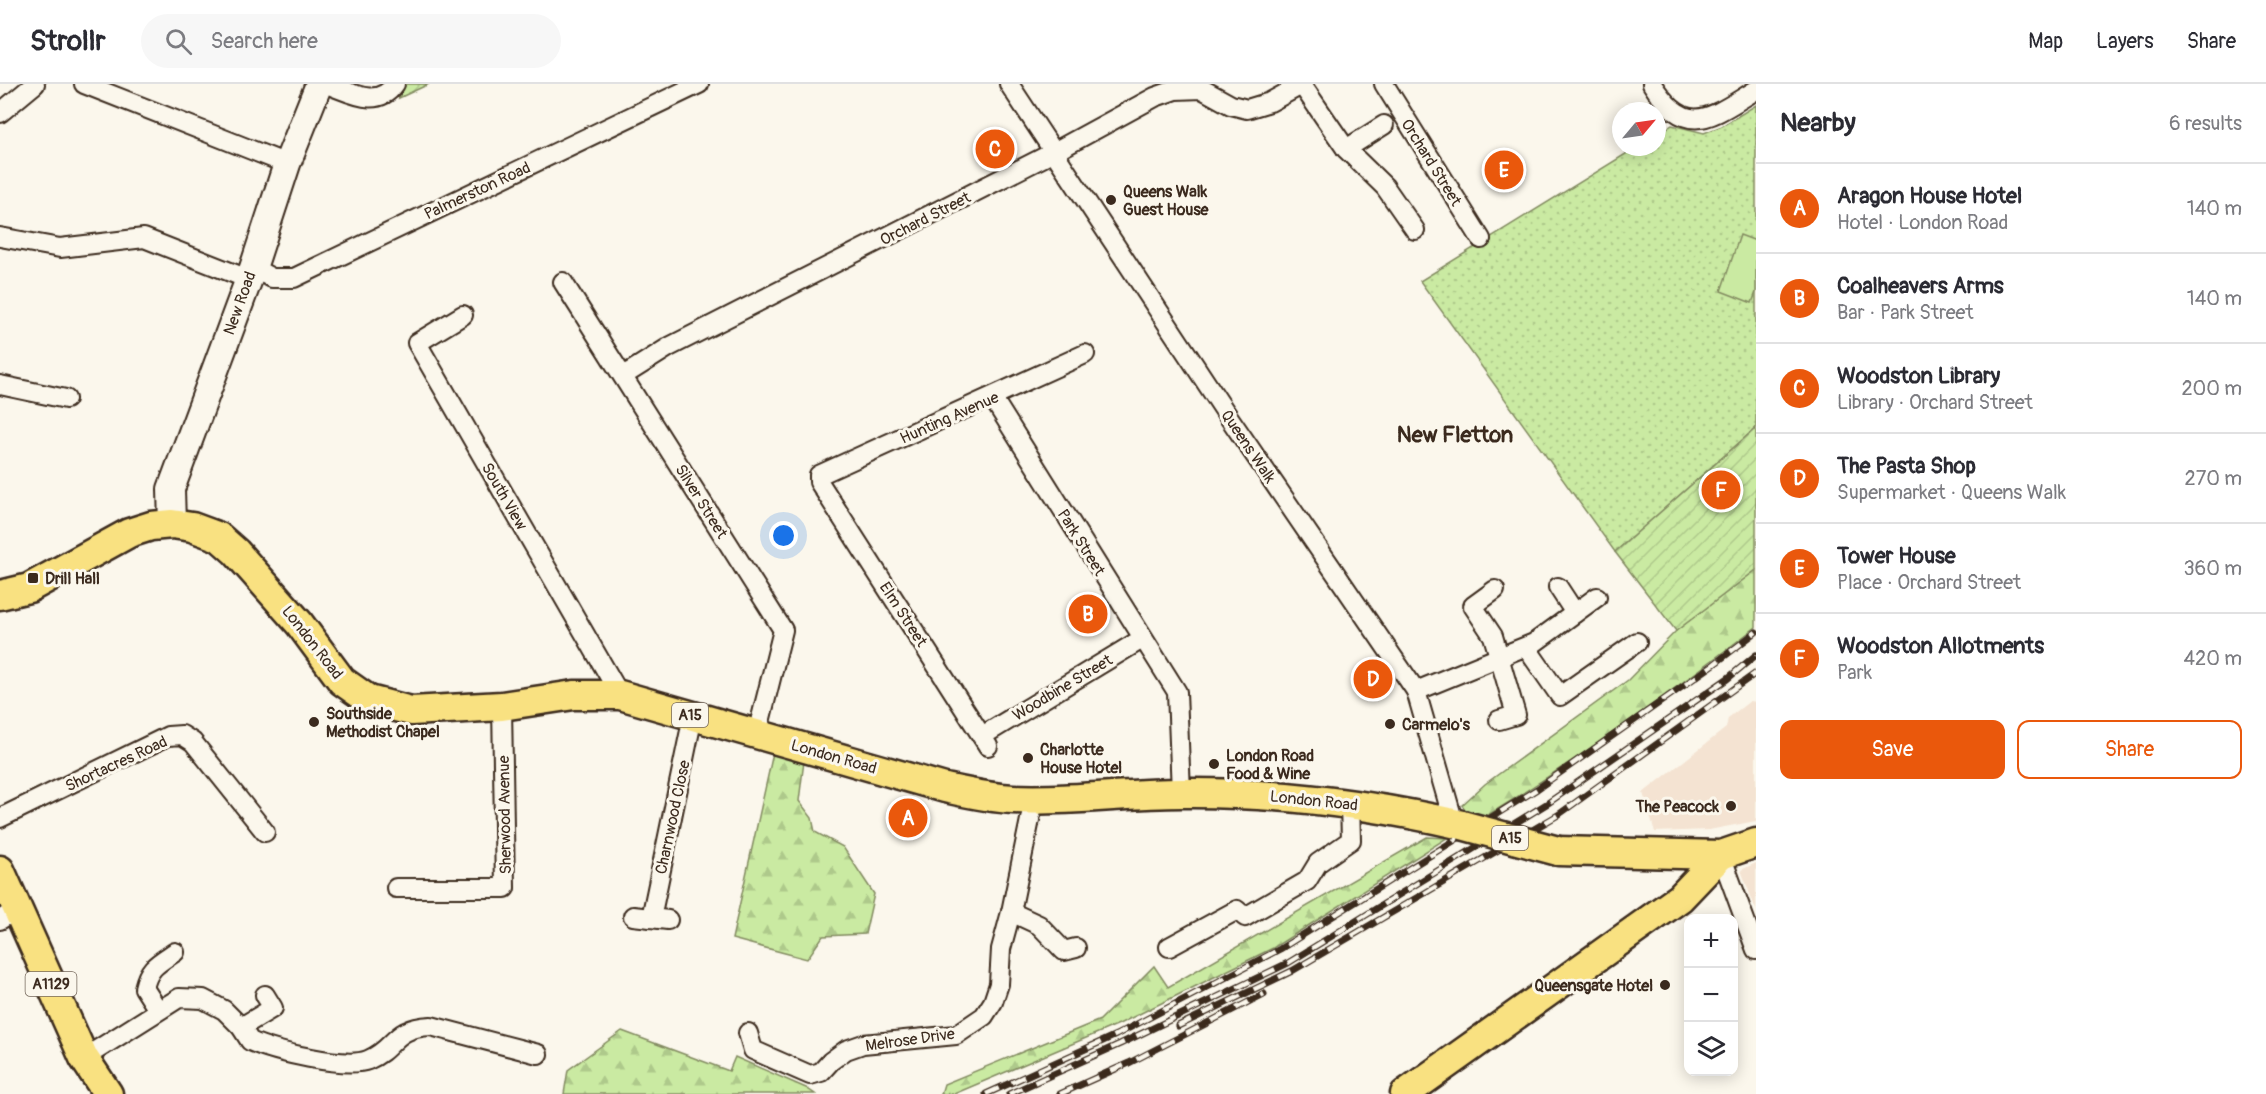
<!DOCTYPE html>
<html lang="en">
<head>
<meta charset="utf-8">
<style>
  :root { --surface:#fff; --page:#f7f7f7; --text:#2b2b33; --muted:#7c7c81; --line:#e1e1e2; --accent:#ea580c }
  body { margin:0; font-family:Pangolin,sans-serif; background:var(--page); color:var(--text) }
  .controls { position:absolute; right:18px; bottom:18px; display:grid; overflow:hidden; border-radius:12px; box-shadow:0 3px 15px #0003 }
  .controls button { width:54px; height:54px; display:grid; place-items:center; padding:0; border:0; border-bottom:2px solid var(--line); background:var(--surface); color:var(--text); font:30px sans-serif }
  .compass { position:absolute; left:1612px; top:18px; width:54px; height:54px; border-radius:50%; background:var(--surface); box-shadow:0 3px 15px #0003; rotate:61deg }
  .you { position:absolute; left:784px; top:452px; width:21px; height:21px; margin:-15px; border:4px solid #fff; border-radius:50%; background:#1a73e8; box-shadow:0 0 0 9px #1a73e833 }
  .badge { display:grid; place-items:center; width:39px; height:39px; border-radius:50%; background:var(--accent); color:#fff; font-size:20px; font-weight:700 }
  .pin { position:absolute; translate:-50% -50%; border:3px solid #fff; box-shadow:0 2px 6px #0006 }
  .list { margin:0; padding:0; list-style:none }
  h2 { display:flex; justify-content:space-between; align-items:center; height:78px; margin:0; padding:0 24px; font-size:26px }
  h2 small { font-size:20px; font-weight:400; color:var(--muted) }
  .list li { display:grid; grid-template-columns:39px 1fr auto; gap:18px; align-items:center; box-sizing:border-box; height:90px; padding:0 24px; border-top:2px solid var(--line) }
  .list b { display:block; font-size:22px; white-space:nowrap }
  .list p { margin:0; font-size:20px; white-space:nowrap; color:var(--muted) }
  .list em { font-size:20px; font-style:normal; color:var(--muted) }
  .actions { display:flex; gap:12px; padding:18px 24px }
  .actions a { flex:1; padding:14px 0; border:2px solid var(--accent); border-radius:12px; text-align:center; font-size:21px; color:var(--accent) }
  .actions .main { background:var(--accent); color:#fff }
  .icon { flex:none; width:33px; height:33px; fill:none; stroke:currentColor; stroke-width:2; stroke-linecap:round; stroke-linejoin:round }
  .map { position:relative; flex:none; width:1756px; height:1010px; overflow:hidden }
  header { display:flex; align-items:center; gap:36px; box-sizing:border-box; height:84px; padding:0 30px; background:var(--surface); border-bottom:2px solid var(--line) }
  header strong { font-size:28px }
  nav { display:flex; gap:33px; margin-inline-start:auto; font-size:21px }
  .search { width:420px; height:54px; background:var(--page); display:flex; align-items:center; gap:15px; box-sizing:border-box; padding:0 21px; border-radius:33px; color:var(--muted); font-size:22px }
  main { display:flex }
  aside { flex:1; background:var(--surface) }
  .map>svg:first-child { display:block }
</style>
</head>
<body>
<header>
<strong>Strollr</strong>
<div class="search"><svg class="icon" aria-label="search" viewBox="0 0 24 24"><circle cx="10" cy="10" r="6"/><path d="M15 15l6 6"/></svg>Search here</div>
<nav><a>Map</a><a>Layers</a><a>Share</a></nav>
</header>
<main>
<div class="map">
<svg width="1756" height="1010" viewBox="0 0 1756 1010">
  <defs>
    <pattern id="forest-firs" width="22" height="20" patternUnits="userSpaceOnUse" patternTransform="scale(1.5)"><rect width="22" height="20" fill="#caeaa2"/><path d="M5 1l3.5 6h-7zM16 11l3.5 6h-7z" fill="#aec98b"/></pattern>
    <pattern id="park-dots" width="8" height="8" patternUnits="userSpaceOnUse" patternTransform="scale(1.5)"><rect width="8" height="8" fill="#caeaa2"/><path d="M2 2h.1M6 6h.1" fill="none" stroke="#aec98b" stroke-width="1.8" stroke-linecap="round"/></pattern>
    <pattern id="garden-furrows" width="10" height="10" patternUnits="userSpaceOnUse" patternTransform="scale(1.5)"><rect width="10" height="10" fill="#caeaa2"/><path d="M-1 1l2-2M0 10L10 0M9 11l2-2" fill="none" stroke="#aec98b"/></pattern>
  </defs>
  <rect width="100%" height="100%" fill="#fbf7ec"/>
  <filter id="ink" filterUnits="userSpaceOnUse"><feTurbulence type="fractalNoise" baseFrequency=".0167" numOctaves="2"/><feDisplacementMap in="SourceGraphic" scale="12" xChannelSelector="R" yChannelSelector="G"/><feConvolveMatrix kernelMatrix="1 2 1 2 8 2 1 2 1" color-interpolation-filters="sRGB"/></filter>
  <g filter="url(#ink)">
    <g fill="#f4e3d2">
      <path d="M1750,617L1756,618V737L1709,746L1655,748L1643,709L1726,644L1728,634Z"/>
      <path d="M1756,779V826L1741,786Z"/>
    </g>
    <g fill="url(#forest-firs)" stroke="#828a60" stroke-width="1.5">
      <path d="M1756,486V543C1669,610 1579,675 1485,733L1467,728L1462,721L1485,700L1628,596L1676,547Z"/>
      <path d="M773,669L804,677L799,717L812,734L815,748L843,763L874,810L865,850L823,852L807,875L732,855Z"/>
      <path d="M1427,753L1447,754L1273,864L1119,940L954,1010H941L944,1000L1100,936L1154,882L1168,903Z"/>
      <path d="M622,947L729,987L735,973L806,1004L815,1010H564L568,986Z"/>
    </g>
    <path fill="url(#park-dots)" stroke="#828a60" stroke-width="1.5" d="M1756,21V344L1615,468L1420,197L1637,63H1657V51L1672,41L1704,49L1722,42Z"/>
    <g fill="url(#garden-furrows)" stroke="#828a60" stroke-width="1.5">
      <path d="M404,0H429L399,14Z"/>
      <path d="M1756,344V486L1676,547L1615,468Z"/>
    </g>
    <path fill="#caeaa2" stroke="#828a60" stroke-width="1.5" d="M1740,151L1756,157V208L1752,219L1721,207Z"/>
    <g fill="none" stroke-linecap="round" stroke-linejoin="round">
      <defs>
        <g id="street">
          <path d="M84,0L287,80"/>
          <path d="M326,0C350,8 377,26 395,0"/>
          <path d="M1009,0L1230,335L1416,607L1454,739"/>
          <path d="M1384,0L1481,155"/>
          <path d="M1652,0C1687,56 1711,33 1756,6"/>
          <path d="M1302,1L1346,65L1385,103L1415,146"/>
          <path d="M0,29L35,0"/>
          <path d="M1346,65L1384,41"/>
          <path d="M0,153L60,164L144,154L248,195"/>
          <path d="M253,184L272,194H294L699,0"/>
          <path d="M563,198L783,546L757,650"/>
          <path d="M463,231L417,259L620,611"/>
          <path d="M623,292L669,263L1054,68L1155,13L1175,6L1202,5L1231,21L1247,25L1270,18L1303,0"/>
          <path d="M0,301L66,315"/>
          <path d="M992,313L1177,608L1181,709"/>
          <path d="M1558,503L1575,529"/>
          <path d="M1495,506L1473,522L1493,552L1516,631L1499,636"/>
          <path d="M1526,563L1560,612L1637,558"/>
          <path d="M1416,607L1534,559L1597,513"/>
          <path d="M982,652L1142,555"/>
          <path d="M988,662L819,398V391L1085,270"/>
          <path d="M0,734L168,652L182,651L193,658L265,748"/>
          <path d="M1721,771L1756,866"/>
          <path d="M396,804H505L502,622"/>
          <path d="M1011,828L1039,841L1064,867L1076,864"/>
          <path d="M633,832L668,836"/>
          <path d="M651,834L693,632"/>
          <path d="M0,836L17,825"/>
          <path d="M1169,863L1237,826L1245,833L1307,797L1318,779L1351,756L1350,719"/>
          <path d="M158,926L144,904C149,883 157,880 175,868"/>
          <path d="M241,943L273,924L265,911"/>
          <path d="M748,949L753,966L810,991L821,988L831,977L846,966L863,960L956,951L984,932L993,918L999,900L1001,865L1011,828L1034,716"/>
          <path d="M84,974L179,914L203,915L224,926L241,943L250,957C272,967 345,985 368,976C397,964 391,944 431,942L538,970"/>
        </g>
        <path id="secondary" d="M172,440L171,405L253,184L287,80L319,0"/>
        <g id="primary">
          <path d="M0,511L29,504L129,449L151,442L172,440L192,443L219,453L236,468L299,539L342,597L369,616L411,627L502,622L574,611H620L945,704C968,709 990,714 1013,715C1069,718 1125,709 1182,709C1277,708 1370,720 1462,741"/>
          <path d="M1558,767L1721,771L1756,759"/>
          <path d="M0,786L84,974L108,1010"/>
          <path d="M1405,1010L1680,814L1721,771"/>
        </g>
      </defs>
      <use href="#street" stroke="#3b2a1e" stroke-width="22"/>
      <use href="#secondary" stroke="#3b2a1e" stroke-width="30"/>
      <use href="#primary" stroke="#3b2a1e" stroke-width="33"/>
      <use href="#street" stroke="#fbf7ec" stroke-width="18"/>
      <use href="#secondary" stroke="#fbf7ec" stroke-width="26"/>
      <use href="#primary" stroke="#f9e181" stroke-width="28"/>
      <defs>
        <g id="rail">
          <path d="M1178,942L1292,887L1558,731L1756,589"/>
          <path d="M986,1010L1116,951L1280,865L1537,705L1713,581L1756,548"/>
          <path d="M1009,1010L1120,960L1288,879L1548,719L1727,595L1756,571"/>
          <path d="M1060,1010L1129,979L1264,910"/>
        </g>
      </defs>
      <use href="#rail" stroke="#3b2a1e" stroke-width="7"/>
      <use href="#rail" stroke="#fbf7ec" stroke-width="4.5" stroke-dasharray="14" stroke-linecap="butt"/>
      <defs>
        <path id="primary-bridge" d="M1462,741L1558,767"/>
      </defs>
      <use href="#primary-bridge" stroke="#3b2a1e" stroke-width="33" stroke-linecap="butt"/>
      <use href="#primary-bridge" stroke="#f9e181" stroke-width="28"/>
    </g>
  </g>
  <g fill="#3b2a1e" stroke="#fbf7ec" stroke-width="2">
    <circle cx="1111" cy="116" r="6"/>
    <rect x="27" y="488" width="12" height="12" rx="3"/>
    <circle cx="314" cy="638" r="6"/>
    <circle cx="1390" cy="640" r="6"/>
    <circle cx="1028" cy="674" r="6"/>
    <circle cx="1214" cy="680" r="6"/>
    <circle cx="1731" cy="722" r="6"/>
    <circle cx="1665" cy="901" r="6"/>
  </g>
  <g text-anchor="middle" stroke-width="6" stroke-linejoin="round" paint-order="stroke">
    <g fill="#fbf7ec" stroke="#75685c" stroke-width="1.5">
      <rect x="672" y="619" width="36" height="24" rx="4.5"/>
      <rect x="1492" y="742" width="36" height="24" rx="4.5"/>
      <rect x="25.5" y="888" width="51" height="24" rx="4.5"/>
    </g>
    <g font-size="15" font-weight="bold" fill="#3b2a1e">
      <text x="690" y="636">A15</text>
      <text x="1510" y="759">A15</text>
      <text x="51" y="905">A1129</text>
    </g>
    <g font-size="16" fill="#3b2a1e" stroke="#fbf7ec">
      <text transform="translate(1432 78) rotate(58)" y="6">Orchard Street</text>
      <text transform="translate(477 106) rotate(-25)" y="6">Palmerston Road</text>
      <text transform="translate(925 134) rotate(-27)" y="6">Orchard Street</text>
      <text transform="translate(239 219) rotate(-70)" y="6">New Road</text>
      <text transform="translate(949 333) rotate(-24)" y="6">Hunting Avenue</text>
      <text transform="translate(1249 362) rotate(56)" y="6">Queens Walk</text>
      <text transform="translate(505 412) rotate(60)" y="6">South View</text>
      <text transform="translate(702 417) rotate(58)" y="6">Silver Street</text>
      <text transform="translate(1082 458) rotate(58)" y="6">Park Street</text>
      <text transform="translate(904 530) rotate(57)" y="6">Elm Street</text>
      <text transform="translate(313 558) rotate(52)" y="6">London Road</text>
      <text transform="translate(1062 603) rotate(-31)" y="6">Woodbine Street</text>
      <text transform="translate(834 672) rotate(16)" y="6">London Road</text>
      <text transform="translate(116 679) rotate(-25)" y="6">Shortacres Road</text>
      <text transform="translate(1314 716) rotate(6)" y="6">London Road</text>
      <text transform="translate(504 731) rotate(-91)" y="6">Sherwood Avenue</text>
      <text transform="translate(672 733) rotate(-78)" y="6">Charnwood Close</text>
      <text transform="translate(910 955) rotate(-8)" y="6">Melrose Drive</text>
    </g>
    <g font-size="16" font-weight="bold" fill="#3b2a1e" stroke="#fbf7ec" text-anchor="start">
      <text x="1123" y="113">Queens Walk<tspan x="1123" dy="18">Guest House</tspan></text>
      <text x="45" y="500">Drill Hall</text>
      <text x="326" y="635">Southside<tspan x="326" dy="18">Methodist Chapel</tspan></text>
      <text x="1402" y="646">Carmelo's</text>
      <text x="1040" y="671">Charlotte<tspan x="1040" dy="18">House Hotel</tspan></text>
      <text x="1226" y="677">London Road<tspan x="1226" dy="18">Food &amp; Wine</tspan></text>
      <text x="1719" y="728" text-anchor="end">The Peacock</text>
      <text x="1653" y="907" text-anchor="end">Queensgate Hotel</text>
    </g>
    <g font-size="22" font-weight="bold" fill="#3b2a1e" stroke="#fbf7ec">
      <text x="1455" y="358">New Fletton</text>
    </g>
  </g>
</svg>
<div class="controls">
<button>+</button>
<button>−</button>
<button><svg class="icon" aria-label="layers" viewBox="0 0 24 24"><path d="M12 4l9 5-9 5-9-5zM3 14l9 5 9-5"/></svg></button>
</div>
<svg class="compass" viewBox="-18 -18 36 36"><path d="M0-13l5 13h-10z" fill="#e53935"/><path d="M0 13l5-13h-10z" fill="#7c7c81"/></svg>
<div class="you"></div>
<div class="pin badge" style="left:908px;top:734px">A</div>
<div class="pin badge" style="left:1088px;top:530px">B</div>
<div class="pin badge" style="left:995px;top:65px">C</div>
<div class="pin badge" style="left:1373px;top:595px">D</div>
<div class="pin badge" style="left:1504px;top:86px">E</div>
<div class="pin badge" style="left:1721px;top:406px">F</div>
</div>
<aside>
<h2>Nearby<small>6 results</small></h2>
<ul class="list">
<li><span class="badge">A</span><div><b>Aragon House Hotel</b><p>Hotel · London Road</p></div><em>140 m</em></li>
<li><span class="badge">B</span><div><b>Coalheavers Arms</b><p>Bar · Park Street</p></div><em>140 m</em></li>
<li><span class="badge">C</span><div><b>Woodston Library</b><p>Library · Orchard Street</p></div><em>200 m</em></li>
<li><span class="badge">D</span><div><b>The Pasta Shop</b><p>Supermarket · Queens Walk</p></div><em>270 m</em></li>
<li><span class="badge">E</span><div><b>Tower House</b><p>Place · Orchard Street</p></div><em>360 m</em></li>
<li><span class="badge">F</span><div><b>Woodston Allotments</b><p>Park</p></div><em>420 m</em></li>
</ul>
<div class="actions"><a class="main">Save</a><a>Share</a></div>
</aside>
</main>
</body>
</html>
